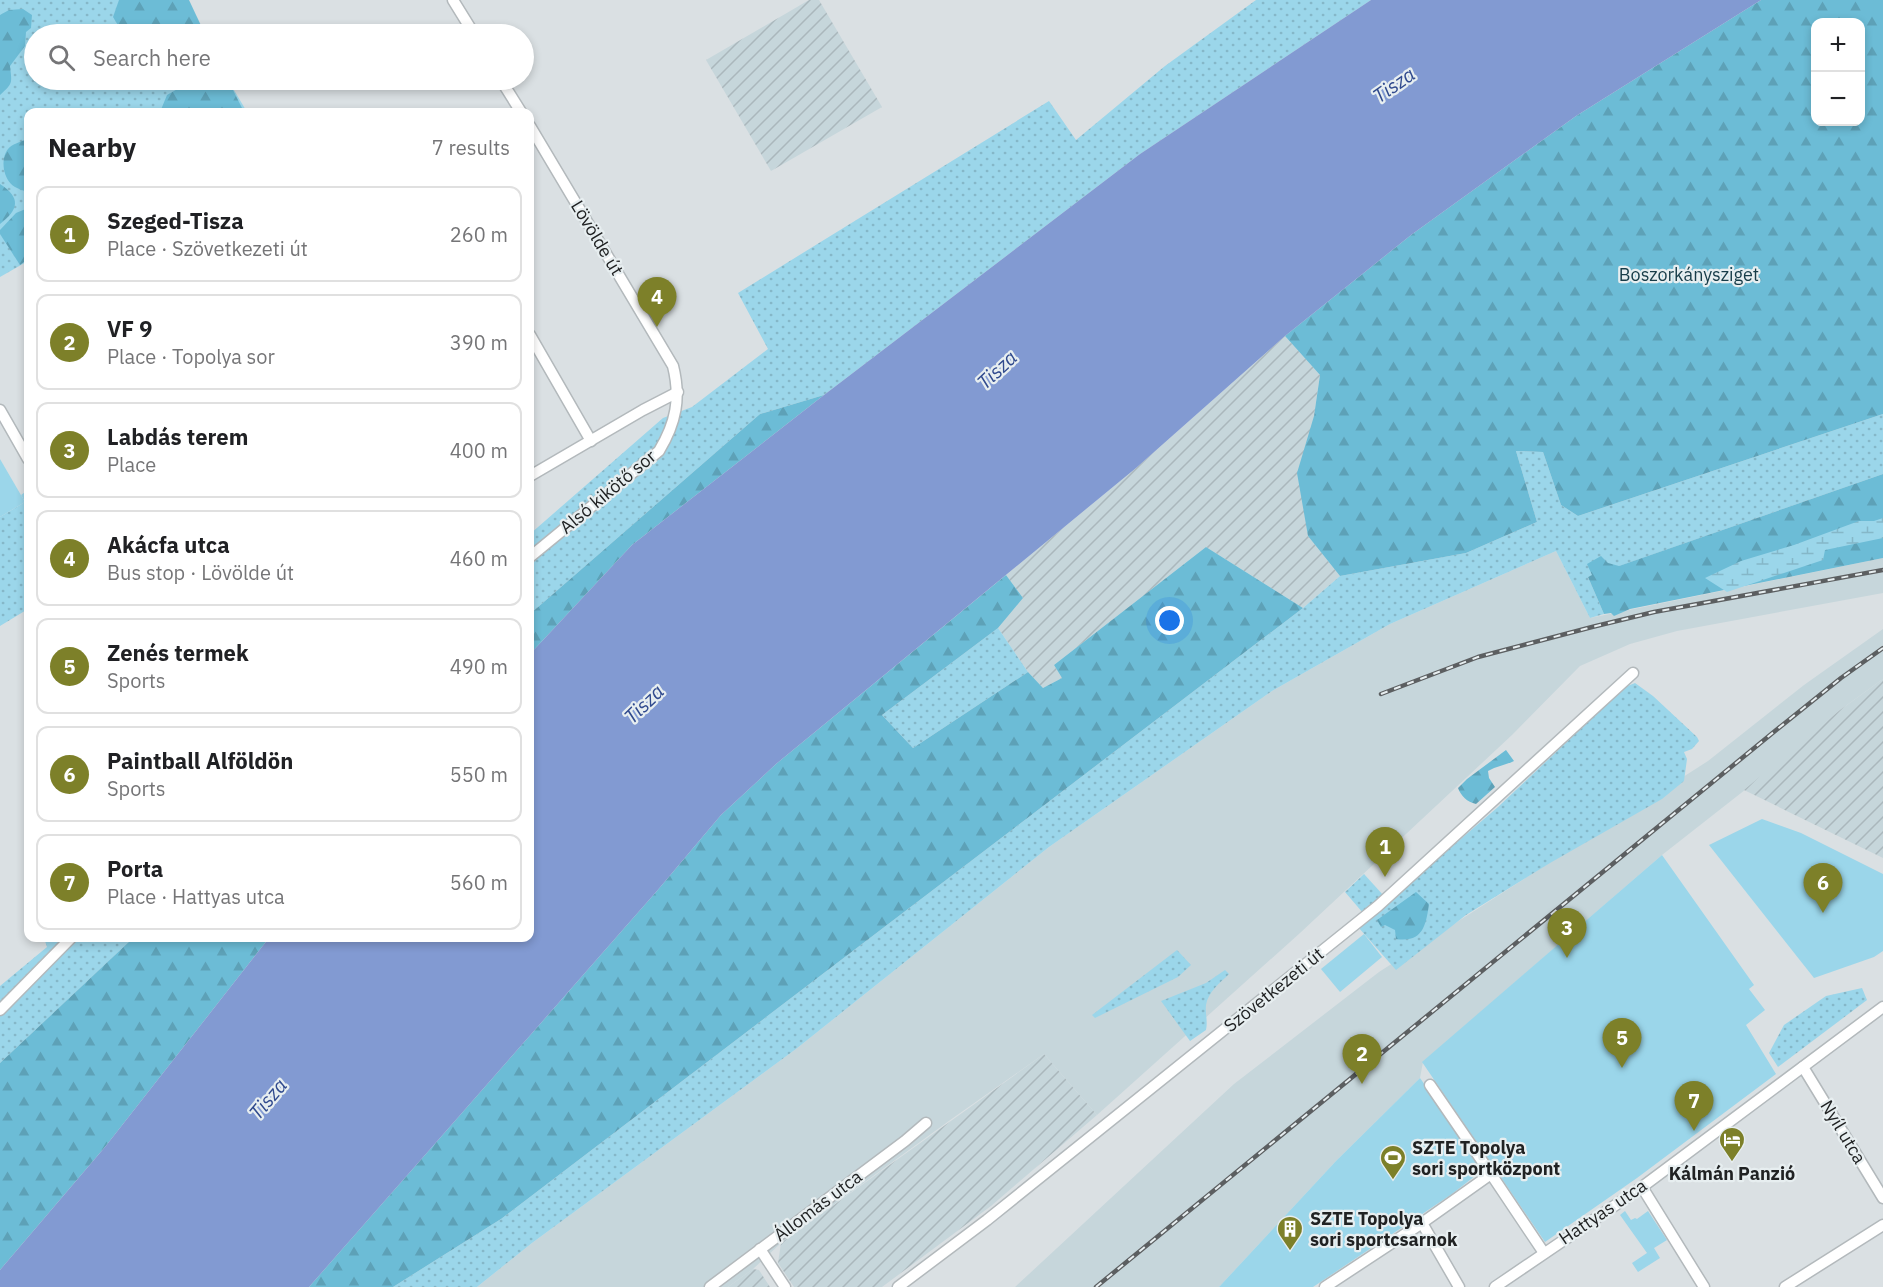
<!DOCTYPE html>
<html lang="en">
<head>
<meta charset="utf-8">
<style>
  :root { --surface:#fff; --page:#f6f6f6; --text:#202124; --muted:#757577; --line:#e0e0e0; --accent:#7d8029 }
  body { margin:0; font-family:"IBM Plex Sans",sans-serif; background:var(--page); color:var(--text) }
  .controls { position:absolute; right:18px; top:18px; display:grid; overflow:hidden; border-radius:12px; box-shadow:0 3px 9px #0003 }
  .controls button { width:54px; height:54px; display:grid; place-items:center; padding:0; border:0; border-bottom:2px solid var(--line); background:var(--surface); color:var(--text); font:30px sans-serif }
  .you { position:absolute; left:1170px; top:621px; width:21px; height:21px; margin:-15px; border:4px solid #fff; border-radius:50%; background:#1a73e8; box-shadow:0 0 0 9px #1a73e833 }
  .badge { display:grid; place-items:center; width:39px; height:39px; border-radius:50%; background:var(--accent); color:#fff; font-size:20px; font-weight:700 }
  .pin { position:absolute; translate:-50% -50px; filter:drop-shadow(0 2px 3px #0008) }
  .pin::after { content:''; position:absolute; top:32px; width:21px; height:18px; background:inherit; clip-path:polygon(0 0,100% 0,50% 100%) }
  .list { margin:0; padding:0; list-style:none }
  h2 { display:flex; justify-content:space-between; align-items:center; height:78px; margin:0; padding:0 24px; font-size:26px }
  h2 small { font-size:20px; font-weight:400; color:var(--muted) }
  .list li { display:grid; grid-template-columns:39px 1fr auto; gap:18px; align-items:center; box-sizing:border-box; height:96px; margin:0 12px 12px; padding:0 12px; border:2px solid var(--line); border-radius:12px }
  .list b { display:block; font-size:22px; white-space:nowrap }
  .list p { margin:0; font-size:20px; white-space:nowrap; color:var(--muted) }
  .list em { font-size:20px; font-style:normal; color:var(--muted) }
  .icon { flex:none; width:33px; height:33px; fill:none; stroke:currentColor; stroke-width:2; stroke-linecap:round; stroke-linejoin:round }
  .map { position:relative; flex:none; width:1883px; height:1287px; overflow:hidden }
  .search { position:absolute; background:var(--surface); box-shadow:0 3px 9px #0003; left:24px; top:24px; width:510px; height:66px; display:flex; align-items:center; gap:15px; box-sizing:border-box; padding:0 21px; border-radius:33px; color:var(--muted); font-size:22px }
  .panel { position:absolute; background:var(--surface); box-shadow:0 3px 9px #0003; left:24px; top:108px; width:510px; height:834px; border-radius:12px }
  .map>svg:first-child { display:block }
</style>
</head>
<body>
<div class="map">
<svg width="1883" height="1287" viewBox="0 0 1883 1287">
  <defs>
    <pattern id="industrial-furrows" width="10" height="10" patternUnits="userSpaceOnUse" patternTransform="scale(1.5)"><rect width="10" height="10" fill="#c6d6db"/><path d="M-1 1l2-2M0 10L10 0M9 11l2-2" fill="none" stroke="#aab7bc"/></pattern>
    <pattern id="grass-dots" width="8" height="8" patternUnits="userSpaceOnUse" patternTransform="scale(1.5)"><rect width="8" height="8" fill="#9bd6ea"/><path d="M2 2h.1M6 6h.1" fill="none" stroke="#85b7c8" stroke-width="1.8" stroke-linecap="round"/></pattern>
    <pattern id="forest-firs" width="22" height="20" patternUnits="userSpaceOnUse" patternTransform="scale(1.5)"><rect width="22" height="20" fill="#6cbcd6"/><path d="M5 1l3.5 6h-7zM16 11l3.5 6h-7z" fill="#5da1b7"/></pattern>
    <pattern id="wetland-marsh" width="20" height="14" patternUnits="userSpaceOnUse" patternTransform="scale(1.5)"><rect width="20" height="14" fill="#9bd6ea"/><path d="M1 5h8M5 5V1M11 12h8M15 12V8" fill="none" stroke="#85b7c8"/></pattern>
  </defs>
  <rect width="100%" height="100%" fill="#dae0e3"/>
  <g fill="#c6d6db">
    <path d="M1556,551L1590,618L1883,558V593L1677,631L1630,644L1580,666L1512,735L1300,933L1097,1115L1044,1054L953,1118L781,1243L753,1269L728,1287H477L532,1243L796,1049L1049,847L1272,691L1390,624Z"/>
    <path d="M1883,629V679L1840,710L1764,775L1662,855L1423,1062L1420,1078L1336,1161L1219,1287H1015L1234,1084L1379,972L1708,761L1804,685Z"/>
  </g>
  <g fill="url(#industrial-furrows)">
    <path d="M809,0H819L882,107L771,171L706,60Z"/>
    <path d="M1285,336L1320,375L1314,416L1308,536L1340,576L1303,608L1206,547L1054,665L1062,678L1043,688L1028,672L998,628L1023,598L1006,575L1136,468Z"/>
    <path d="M1883,679V858L1744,790L1840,710Z"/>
    <path d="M1044,1054L1097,1115L991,1206L882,1287H794L778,1263L781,1243Z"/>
    <path d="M753,1269L759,1270L770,1287H728Z"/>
  </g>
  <g fill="url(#grass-dots)">
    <path d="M0,0H182L202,34H34V80H228L247,112H28V261L0,277Z"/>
    <path d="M1256,0H1371L1140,154L824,395L760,414L530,614V534L663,418L692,407L768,349L738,293L1049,101L1076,140L1165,66Z"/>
    <path d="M1883,414V474L1588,577L1604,614L1590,618L1556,551L1390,624L1272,691L1049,847L796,1049L532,1243L477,1287H393L501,1219L1303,608L1340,576L1466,553L1537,522L1516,451L1543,452L1561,505L1578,516Z"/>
    <path d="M28,490V609L0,626V517L25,502L21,495Z"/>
    <path d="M998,628L1028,672L913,748L882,715Z"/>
    <path d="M1635,683L1653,696L1697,737L1699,741L1692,749L1684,752L1687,759L1684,781L1662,799L1550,863L1466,915L1396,970L1358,927L1498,807L1625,687Z"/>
    <path d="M1364,874L1384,896L1363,913L1345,892Z"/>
    <path d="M49,938H133L0,1063V986L47,947L45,941Z"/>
    <path d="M1177,950L1191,965L1178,977L1095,1018L1092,1015Z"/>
    <path d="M1225,970L1229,974C1220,983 1208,992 1206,1005C1205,1014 1208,1021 1206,1030L1190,1041L1161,1001L1206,983Z"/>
    <path d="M1862,988L1867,1000L1778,1067L1769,1053L1784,1025L1826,996Z"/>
  </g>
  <g fill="url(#forest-firs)" fill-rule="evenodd">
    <path d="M119,0H189L205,34H126L119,27L113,17Z"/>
    <path d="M1761,0H1883V414L1578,516L1561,505L1543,452L1516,451L1537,522L1466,553L1340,576L1308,536L1297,473L1314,416L1320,375L1285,336L1411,235L1576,116ZM1816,22H1860V122H1816Z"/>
    <path d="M23,9L32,15L31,28L26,32L25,46L10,66C12,84 13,83 0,95V15L9,10Z"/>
    <path d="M186,80H228L244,112H218L209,110L203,112H160L167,95L186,84Z"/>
    <path d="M25,140L28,141V192C24,191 19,189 15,187C3,180 0,159 8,149C12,144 20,142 25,140Z"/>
    <path d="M0,184C21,198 19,209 0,224Z"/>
    <path d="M28,208V259L20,265L0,234V230L16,213Z"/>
    <path d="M824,395L632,545L530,654V614L760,414Z"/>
    <path d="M1883,474V558L1630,609L1614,616L1611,613L1604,614L1588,577L1592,575L1587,564L1601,556L1608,563L1619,566Z"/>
    <path d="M1206,547L1303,608L501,1219L393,1287H309L656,892L721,815L776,764L1006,575L1023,598L998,628L882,715L913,748L1028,672L1043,688L1062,678L1054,665Z"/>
    <path d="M1506,750L1514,761C1506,765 1497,766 1488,771L1489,778L1495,787L1476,804C1467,802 1461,796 1458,788L1467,779Z"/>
    <path d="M1416,892L1429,904C1426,925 1423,943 1396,939L1395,930L1385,925L1381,927L1377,920Z"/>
    <path d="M133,938H269L105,1147L0,1270V1063Z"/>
  </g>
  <path fill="url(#wetland-marsh)" d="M1883,518V538L1825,550L1823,560L1727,592L1705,578L1741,561L1794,545L1859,521H1874Z"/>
  <g fill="#9bd6ea">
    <path d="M0,459L25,502L0,517Z"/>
    <path d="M1762,819L1801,833L1883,874V951L1874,957L1814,978L1709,845Z"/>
    <path d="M1662,855L1754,985L1749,989L1765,1010L1746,1025L1776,1074L1637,1178L1545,1242L1422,1062Z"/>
    <path d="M1364,934L1382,957L1340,992L1321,969Z"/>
    <path d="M1420,1078L1484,1169L1452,1194L1313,1287H1219L1336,1161Z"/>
    <path d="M1625,1211L1631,1220L1635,1218L1637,1219L1648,1211L1667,1240L1654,1248L1660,1258L1638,1272L1632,1263L1647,1253L1620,1215Z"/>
  </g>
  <path fill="#829ad2" d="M1371,0H1761L1576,116L1411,235L1285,336L1136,468L776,764L721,815L656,892L309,1287H0V1270L105,1147L269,938H530V654L632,545L824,395L1140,154Z"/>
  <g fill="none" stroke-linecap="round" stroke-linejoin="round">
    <defs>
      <g id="minor">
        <path d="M453,0L474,34"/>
        <path d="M501,80L521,112"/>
        <path d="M530,126L673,366C681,398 676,423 659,451L530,557"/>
        <path d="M530,335L591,441"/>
        <path d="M0,410L28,459"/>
        <path d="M530,476L643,410L678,392"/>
        <path d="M0,1010L71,938"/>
        <path d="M1803,1067L1883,1198"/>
        <path d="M1430,1085L1491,1174"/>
        <path d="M1642,1187L1704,1287"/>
        <path d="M1422,1223L1459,1287"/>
        <path d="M760,1249L785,1287"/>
        <path d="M710,1287L905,1141L926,1123"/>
        <path d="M898,1287L987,1220L1378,906L1633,673"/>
        <path d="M1325,1287L1422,1223L1491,1174L1544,1253"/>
        <path d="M1495,1287L1642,1187L1883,1007"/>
        <path d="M1785,1287L1883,1225"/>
      </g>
    </defs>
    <use href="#minor" stroke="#b3b9bc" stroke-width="13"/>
    <use href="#minor" stroke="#fff" stroke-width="10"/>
    <defs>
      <g id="rail">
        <path d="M1381,694L1478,657L1592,627L1654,612L1883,570"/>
        <path d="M1096,1287L1775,731L1841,678L1883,648"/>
      </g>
    </defs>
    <use href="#rail" stroke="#5c5f61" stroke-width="4.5"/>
    <use href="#rail" stroke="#e7eef0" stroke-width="2" stroke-dasharray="7" stroke-linecap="butt"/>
  </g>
  <defs>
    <symbol id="hotel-pin" viewBox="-11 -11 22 30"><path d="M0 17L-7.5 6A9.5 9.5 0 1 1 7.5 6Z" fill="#7d8029" stroke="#e7eef0"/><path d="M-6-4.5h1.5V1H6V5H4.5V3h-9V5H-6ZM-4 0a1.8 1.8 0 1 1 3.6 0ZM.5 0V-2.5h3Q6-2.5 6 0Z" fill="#fff"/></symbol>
    <symbol id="stadium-pin" viewBox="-11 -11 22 30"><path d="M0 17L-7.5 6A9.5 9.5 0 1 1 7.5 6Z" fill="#7d8029" stroke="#e7eef0"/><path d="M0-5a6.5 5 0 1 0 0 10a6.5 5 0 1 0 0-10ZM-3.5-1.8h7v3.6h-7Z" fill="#fff"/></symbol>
    <symbol id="building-pin" viewBox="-11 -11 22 30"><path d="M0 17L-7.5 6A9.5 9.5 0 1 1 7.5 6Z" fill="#7d8029" stroke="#e7eef0"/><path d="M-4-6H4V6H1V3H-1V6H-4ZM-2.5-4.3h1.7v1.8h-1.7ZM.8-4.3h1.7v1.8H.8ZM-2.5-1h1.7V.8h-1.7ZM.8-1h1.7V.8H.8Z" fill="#fff"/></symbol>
  </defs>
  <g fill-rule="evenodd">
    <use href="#hotel-pin" x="1717" y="1125" width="30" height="40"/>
    <use href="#stadium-pin" x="1378" y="1143" width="30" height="40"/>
    <use href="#building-pin" x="1275" y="1214" width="30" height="40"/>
  </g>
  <g text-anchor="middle" stroke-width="4.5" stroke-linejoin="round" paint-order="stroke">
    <g font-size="18" fill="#202223" stroke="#e7eef0">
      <text transform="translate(597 238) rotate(59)" y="6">Lövölde út</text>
      <text transform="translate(608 492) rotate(-40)" y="6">Alsó kikötő sor</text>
      <text transform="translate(1274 990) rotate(-39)" y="6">Szövetkezeti út</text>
      <text transform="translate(1843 1132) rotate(59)" y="6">Nyíl utca</text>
      <text transform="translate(818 1206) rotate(-37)" y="6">Állomás utca</text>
      <text transform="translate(1603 1212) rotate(-34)" y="6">Hattyas utca</text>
    </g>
    <g font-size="18" fill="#173c48" stroke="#e7eef0">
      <text x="1689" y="281">Boszorkánysziget</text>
    </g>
    <g font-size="18" font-weight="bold" fill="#202223" stroke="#e7eef0" text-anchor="start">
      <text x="1412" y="1154">SZTE Topolya<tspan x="1412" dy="21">sori sportközpont</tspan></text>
      <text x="1732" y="1180" text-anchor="middle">Kálmán Panzió</text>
      <text x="1310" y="1225">SZTE Topolya<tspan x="1310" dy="21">sori sportcsarnok</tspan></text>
    </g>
    <g font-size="20" font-style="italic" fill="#304a8e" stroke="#e7eef0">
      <text transform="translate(1394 85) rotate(-35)" y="7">Tisza</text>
      <text transform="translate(997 370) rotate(-43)" y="7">Tisza</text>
      <text transform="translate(644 704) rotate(-44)" y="7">Tisza</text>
      <text transform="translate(268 1099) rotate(-50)" y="7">Tisza</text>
    </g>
  </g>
</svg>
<div class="controls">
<button>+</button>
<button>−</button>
</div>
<div class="you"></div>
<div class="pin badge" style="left:1385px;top:877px">1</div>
<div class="pin badge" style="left:1362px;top:1084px">2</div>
<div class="pin badge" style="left:1567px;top:958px">3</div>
<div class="pin badge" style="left:657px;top:327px">4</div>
<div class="pin badge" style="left:1622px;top:1068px">5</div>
<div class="pin badge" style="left:1823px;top:913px">6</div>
<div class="pin badge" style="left:1694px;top:1131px">7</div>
<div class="search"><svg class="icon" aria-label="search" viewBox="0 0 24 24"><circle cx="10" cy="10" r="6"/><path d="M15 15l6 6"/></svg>Search here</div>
<section class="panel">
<h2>Nearby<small>7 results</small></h2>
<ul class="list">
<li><span class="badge">1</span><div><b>Szeged-Tisza</b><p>Place · Szövetkezeti út</p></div><em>260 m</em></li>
<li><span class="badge">2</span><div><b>VF 9</b><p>Place · Topolya sor</p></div><em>390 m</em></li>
<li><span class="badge">3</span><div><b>Labdás terem</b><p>Place</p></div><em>400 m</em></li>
<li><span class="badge">4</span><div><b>Akácfa utca</b><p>Bus stop · Lövölde út</p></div><em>460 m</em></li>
<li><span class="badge">5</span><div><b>Zenés termek</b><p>Sports</p></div><em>490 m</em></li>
<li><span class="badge">6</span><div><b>Paintball Alföldön</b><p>Sports</p></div><em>550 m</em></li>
<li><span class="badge">7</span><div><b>Porta</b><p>Place · Hattyas utca</p></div><em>560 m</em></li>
</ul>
</section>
</div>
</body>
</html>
